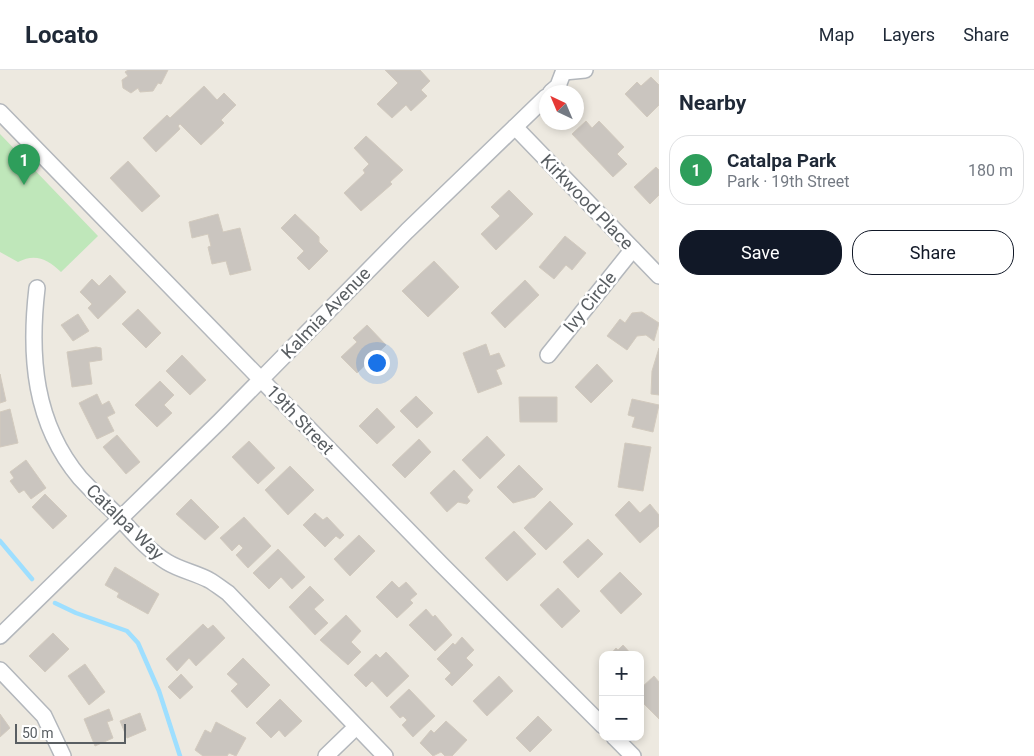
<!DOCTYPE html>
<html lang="en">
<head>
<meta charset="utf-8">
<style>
  :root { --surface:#fff; --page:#f2f2f3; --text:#1f2937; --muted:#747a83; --line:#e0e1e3; --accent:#111827 }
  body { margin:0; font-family:Roboto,sans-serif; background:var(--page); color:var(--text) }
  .controls { position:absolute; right:15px; bottom:15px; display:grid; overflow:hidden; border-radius:10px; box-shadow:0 2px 8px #0003 }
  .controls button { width:45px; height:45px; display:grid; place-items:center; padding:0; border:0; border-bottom:1px solid var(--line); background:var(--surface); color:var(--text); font:25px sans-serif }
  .compass { position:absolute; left:539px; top:15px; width:45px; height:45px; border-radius:50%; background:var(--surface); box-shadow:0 2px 8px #0003; rotate:316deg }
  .scale { position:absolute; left:15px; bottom:12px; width:111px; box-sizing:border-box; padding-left:5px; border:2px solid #595e62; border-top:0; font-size:14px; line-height:18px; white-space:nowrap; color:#595e62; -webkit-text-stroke:4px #fff; paint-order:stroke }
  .you { position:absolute; left:376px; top:292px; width:18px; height:18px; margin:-12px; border:4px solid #fff; border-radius:50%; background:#1a73e8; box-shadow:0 0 0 8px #1a73e833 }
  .badge { display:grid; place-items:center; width:32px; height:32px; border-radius:50%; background:var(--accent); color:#fff; font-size:16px; font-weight:700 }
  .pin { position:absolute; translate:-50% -41px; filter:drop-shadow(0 1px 2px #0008) }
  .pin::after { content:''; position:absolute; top:26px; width:18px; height:15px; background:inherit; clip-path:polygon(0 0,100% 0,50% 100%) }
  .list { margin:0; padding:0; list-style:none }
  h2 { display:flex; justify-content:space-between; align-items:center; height:65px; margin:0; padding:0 20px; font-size:21px }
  h2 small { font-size:16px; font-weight:400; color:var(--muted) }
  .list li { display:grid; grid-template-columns:32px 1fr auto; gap:15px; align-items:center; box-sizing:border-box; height:70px; margin:0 10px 10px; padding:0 10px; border:1px solid var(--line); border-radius:20px }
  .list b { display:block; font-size:19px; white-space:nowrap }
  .list p { margin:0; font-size:16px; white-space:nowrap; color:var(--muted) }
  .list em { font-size:16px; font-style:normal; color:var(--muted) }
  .actions { display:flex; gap:10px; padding:15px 20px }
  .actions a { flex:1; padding:11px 0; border:1px solid var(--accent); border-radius:20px; text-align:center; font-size:18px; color:var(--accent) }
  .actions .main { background:var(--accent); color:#fff }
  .map { position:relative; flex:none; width:659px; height:686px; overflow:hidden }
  header { display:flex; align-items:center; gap:30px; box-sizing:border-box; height:70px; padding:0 25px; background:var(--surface); border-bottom:1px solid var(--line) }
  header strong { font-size:24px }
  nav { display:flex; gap:28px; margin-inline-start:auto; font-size:18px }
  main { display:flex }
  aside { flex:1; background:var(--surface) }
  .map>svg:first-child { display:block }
</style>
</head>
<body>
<header>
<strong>Locato</strong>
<nav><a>Map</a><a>Layers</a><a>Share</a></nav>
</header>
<main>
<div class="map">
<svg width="659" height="686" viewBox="0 0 659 686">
  <rect width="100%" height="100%" fill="#ede9e0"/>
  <path fill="#bfe7ba" d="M0,64L98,166L61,202C48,189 35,183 18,192L0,182Z"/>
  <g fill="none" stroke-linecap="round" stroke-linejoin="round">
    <g stroke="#9edfff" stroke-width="4.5">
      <path d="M0,471L32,509"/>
      <path d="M55,533L76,543L127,561L138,573L159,621L180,686"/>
    </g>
  </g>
  <g fill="#cac5bf" stroke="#d2cabe">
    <path d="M128,0H127H168L161,14L158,13L153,21L140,22L138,18L131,23L123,18L122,10L128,6L125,2Z"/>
    <path d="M385,0H420L430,11L421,20L427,26L411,41L406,35L392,48L377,34L398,13Z"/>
    <path d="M651,7L659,15V35L647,47L625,24L637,12L641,16Z"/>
    <path d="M204,16L217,30L224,23L236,35L221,50L224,53L201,75L180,54L178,56L180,59L156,82L143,68L167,45L170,48Z"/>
    <path d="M586,51L592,58L599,51L624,77L617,84L627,94L613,107L572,64Z"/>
    <path d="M366,66L403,100L390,112L392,114L361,141L344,123L365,103L363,100L369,94L354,78Z"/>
    <path d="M128,91L160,126L142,142L110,108Z"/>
    <path d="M656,97L659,100V125L650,134L634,117Z"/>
    <path d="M509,120L533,144L496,180L481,164L500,146L491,137Z"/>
    <path d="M218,144L223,162L240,158L251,200L230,205L226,191L212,194L208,177L211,176L208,164L192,168L189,152Z"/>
    <path d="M295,144L319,167V172L328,181L309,200L297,188L304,181L281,158Z"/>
    <path d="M565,166L586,183L572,200L566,195L554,209L539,197Z"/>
    <path d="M434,191L459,217L428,247L402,221Z"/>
    <path d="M110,205L126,222L98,249L88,238L92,234L80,222L92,209L99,216Z"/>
    <path d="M525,210L539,225L505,258L491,243Z"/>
    <path d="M138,239L161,263L146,278L122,254Z"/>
    <path d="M642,242L659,253L654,271L646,265L637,266L627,280L607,266L620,249L625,253L632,243Z"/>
    <path d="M78,244L89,261L73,271L61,255Z"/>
    <path d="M367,255L386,275L357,303L341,287L357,272L353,268Z"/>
    <path d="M486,274L490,286L499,283L505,296L496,300L502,314L478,323L463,283Z"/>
    <path d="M96,277L101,278L102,290L89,292L92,314L72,317L67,282Z"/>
    <path d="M659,278V325L651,324L652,301Z"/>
    <path d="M182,285L206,310L190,325L166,301Z"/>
    <path d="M597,294L613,311L591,333L575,317Z"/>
    <path d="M0,304L6,331L0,333Z"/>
    <path d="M160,311L174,325L164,335L172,343L157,357L135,335Z"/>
    <path d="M97,324L102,335L109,331L115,343L107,347L114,361L97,369L79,333Z"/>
    <path d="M416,326L433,343L417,358L400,341Z"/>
    <path d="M519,327H557V352H520Z"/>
    <path d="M632,329L659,335L653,362L632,357L635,347L628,345Z"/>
    <path d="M377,338L395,357L377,374L359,356Z"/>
    <path d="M10,339L18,373L0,377V342Z"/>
    <path d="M117,365L140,392L126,404L103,377Z"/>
    <path d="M487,366L505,385L480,409L462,390Z"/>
    <path d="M419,369L431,382L405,408L392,395Z"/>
    <path d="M249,371L275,398L258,414L232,387Z"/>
    <path d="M625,373L651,377L643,421L618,417Z"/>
    <path d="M26,390L46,418L31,429L24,420L19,423L10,411L14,408L10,402Z"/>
    <path d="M519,395L543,419L535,427L513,433L497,417Z"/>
    <path d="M290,396L314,420L288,445L265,420Z"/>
    <path d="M454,400L473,420L467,427L470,431L467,434L458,432L447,442L430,423Z"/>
    <path d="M45,424L67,446L53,459L32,437Z"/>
    <path d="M191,429L219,457L205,470L176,444Z"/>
    <path d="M550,431L573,454L546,480L524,458Z"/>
    <path d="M629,431L640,443L650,434L659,445V456L640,473L615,445Z"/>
    <path d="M315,443L323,450L327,447L344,465L340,469L336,466L325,477L303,455Z"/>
    <path d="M244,447L271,476L248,498L236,485L243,478L239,474L232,481L220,468Z"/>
    <path d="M514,461L536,484L507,511L485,488Z"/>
    <path d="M359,465L375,481L350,506L334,489Z"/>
    <path d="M588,469L603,484L578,508L563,492Z"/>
    <path d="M278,479L305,507L292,519L281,507L269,519L253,503Z"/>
    <path d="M115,497L159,524L148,544L117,527L119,523L105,515Z"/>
    <path d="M620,502L642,524L621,544L600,521Z"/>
    <path d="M392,511L399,518L406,512L417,524L410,530L413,533L397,548L376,527Z"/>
    <path d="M310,516L324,530L314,539L328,553L315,565L289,537Z"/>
    <path d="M558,518L580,541L562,558L540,535Z"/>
    <path d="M426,539L433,547L435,545L452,565L435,581L409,555Z"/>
    <path d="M346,545L361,561L351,572L361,582L348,595L320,570Z"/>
    <path d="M203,554L208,559L213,555L225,568L196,596L189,588L177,601L166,589Z"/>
    <path d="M53,563L69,579L45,602L29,586Z"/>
    <path d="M462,567L474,580L466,588L473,595L452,616L445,609L451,603L437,589L453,573L455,575Z"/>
    <path d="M623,575L632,585H610L616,578L618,580Z"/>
    <path d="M386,582L409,606L387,627L372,611L366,617L354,605L376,584L380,588Z"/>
    <path d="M243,588L270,615L247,638L231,621L238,614L227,604Z"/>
    <path d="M85,594L105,622L89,635L68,606Z"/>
    <path d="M181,604L193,617L180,629L168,617Z"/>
    <path d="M499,606L513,621L487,646L473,631Z"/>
    <path d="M654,606L659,612V649L640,630V619Z"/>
    <path d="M409,619L435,646L413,667L402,655L407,650L403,646L400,648L390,637Z"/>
    <path d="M280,629L302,651L285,667L279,660L271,668L256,653Z"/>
    <path d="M109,639L113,650L107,652L113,668L95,676L84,649Z"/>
    <path d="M140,643L146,660L127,668L120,651Z"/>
    <path d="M0,644L10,658L0,667Z"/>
    <path d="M538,646L552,660L530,682L516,668Z"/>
    <path d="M446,651L467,670L452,686H445L441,682L433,686L420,673L431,660L434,663Z"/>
    <path d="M216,652L246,668L236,686L229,683L227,686H203L195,680L205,660L211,663Z"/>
  </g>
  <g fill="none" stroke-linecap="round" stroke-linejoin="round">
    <defs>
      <g id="minor">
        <path d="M564,2L585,0"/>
        <path d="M551,22L558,16L564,0"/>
        <path d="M0,42L441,494L603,656"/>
        <path d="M515,57L659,206"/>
        <path d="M37,218C29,286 34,353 80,408C91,420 103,432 115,443C131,460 147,480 167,492C180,500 196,503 209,510C216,514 222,519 228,523L385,686"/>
        <path d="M548,285L633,179"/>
        <path d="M0,566L220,351L407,161L546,27"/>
        <path d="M0,600L44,646L63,686"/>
        <path d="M614,667L633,686"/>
        <path d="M326,686L356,657"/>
      </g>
    </defs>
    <use href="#minor" stroke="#b3b7bc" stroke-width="18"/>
    <use href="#minor" stroke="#fff" stroke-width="15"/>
  </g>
  <g text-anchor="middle" stroke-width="5" stroke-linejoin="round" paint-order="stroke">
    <g font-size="18" fill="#595e62" stroke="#fff">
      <text transform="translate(587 132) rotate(46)" y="6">Kirkwood Place</text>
      <text transform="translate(590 232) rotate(-51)" y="6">Ivy Circle</text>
      <text transform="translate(326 243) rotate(-46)" y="6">Kalmia Avenue</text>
      <text transform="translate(300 350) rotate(46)" y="6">19th Street</text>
      <text transform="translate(125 452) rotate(44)" y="6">Catalpa Way</text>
    </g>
  </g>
</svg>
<div class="controls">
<button>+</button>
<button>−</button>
</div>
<svg class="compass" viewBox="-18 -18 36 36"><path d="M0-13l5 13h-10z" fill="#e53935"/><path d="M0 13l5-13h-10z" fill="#747a83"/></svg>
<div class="scale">50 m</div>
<div class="you"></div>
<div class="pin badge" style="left:24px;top:115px;background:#2e9e5b">1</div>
</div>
<aside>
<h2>Nearby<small></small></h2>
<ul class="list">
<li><span class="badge" style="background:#2e9e5b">1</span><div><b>Catalpa Park</b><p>Park · 19th Street</p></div><em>180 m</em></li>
</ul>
<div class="actions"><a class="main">Save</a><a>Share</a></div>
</aside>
</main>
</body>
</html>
